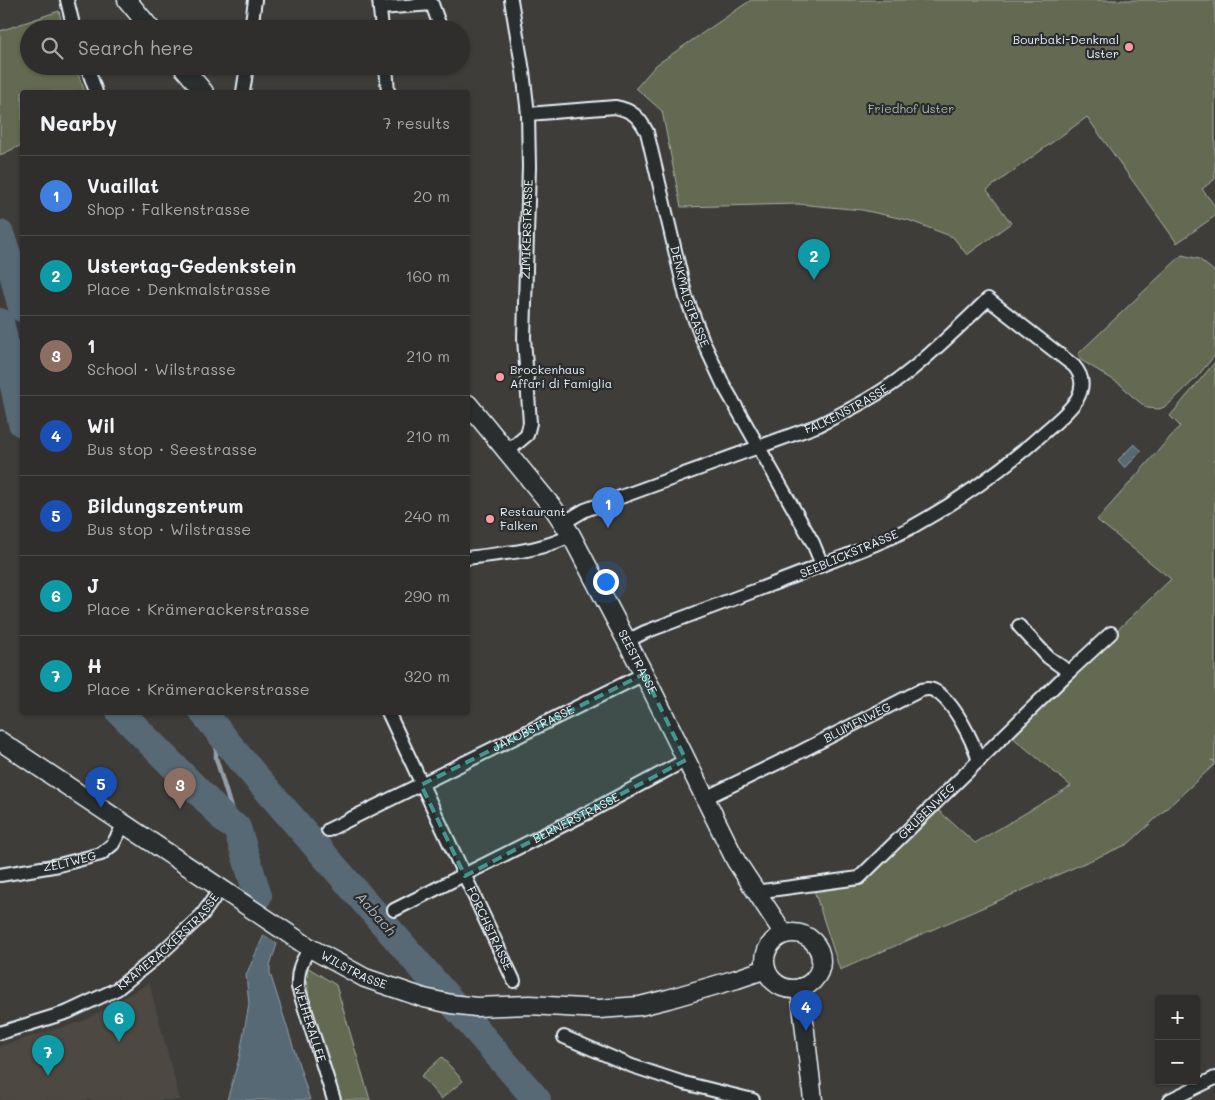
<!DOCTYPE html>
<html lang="en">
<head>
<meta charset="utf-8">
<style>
  :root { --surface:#2f2e2c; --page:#3b3a38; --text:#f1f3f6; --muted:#a7a8a9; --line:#4a4a48; --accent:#ff9aa2 }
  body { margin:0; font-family:Mali,sans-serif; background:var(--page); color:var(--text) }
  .controls { position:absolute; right:15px; bottom:15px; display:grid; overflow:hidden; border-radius:5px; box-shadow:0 1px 4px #0004 }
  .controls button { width:45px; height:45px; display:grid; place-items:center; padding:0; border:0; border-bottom:1px solid var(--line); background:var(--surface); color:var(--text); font:25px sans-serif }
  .you { position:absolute; left:605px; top:581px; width:18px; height:18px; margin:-12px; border:4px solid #fff; border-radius:50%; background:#1a73e8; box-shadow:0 0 0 8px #1a73e833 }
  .badge { display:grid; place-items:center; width:32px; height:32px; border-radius:50%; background:var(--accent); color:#fff; font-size:16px; font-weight:700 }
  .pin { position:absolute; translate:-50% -41px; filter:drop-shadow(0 1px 2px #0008) }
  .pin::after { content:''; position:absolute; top:26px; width:18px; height:15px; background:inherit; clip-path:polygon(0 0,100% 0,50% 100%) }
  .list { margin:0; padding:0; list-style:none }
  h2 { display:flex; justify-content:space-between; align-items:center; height:65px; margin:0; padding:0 20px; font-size:21px }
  h2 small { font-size:16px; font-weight:400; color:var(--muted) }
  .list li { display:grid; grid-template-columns:32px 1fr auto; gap:15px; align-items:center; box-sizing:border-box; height:80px; padding:0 20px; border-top:1px solid var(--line) }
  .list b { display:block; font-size:19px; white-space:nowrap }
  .list p { margin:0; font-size:16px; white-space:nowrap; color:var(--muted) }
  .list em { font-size:16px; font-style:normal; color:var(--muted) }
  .icon { flex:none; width:28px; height:28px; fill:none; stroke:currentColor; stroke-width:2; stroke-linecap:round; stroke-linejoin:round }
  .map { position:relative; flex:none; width:1215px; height:1100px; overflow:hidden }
  .search { position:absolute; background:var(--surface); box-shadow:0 1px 4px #0004; left:20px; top:20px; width:450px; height:55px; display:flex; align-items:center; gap:12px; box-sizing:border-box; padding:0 18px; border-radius:28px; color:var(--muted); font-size:19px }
  .panel { position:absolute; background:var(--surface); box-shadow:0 1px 4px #0004; left:20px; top:90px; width:450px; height:625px; border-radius:5px }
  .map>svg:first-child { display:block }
</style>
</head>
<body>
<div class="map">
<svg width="1215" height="1100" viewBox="0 0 1215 1100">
  <rect width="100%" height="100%" fill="#3f3d3a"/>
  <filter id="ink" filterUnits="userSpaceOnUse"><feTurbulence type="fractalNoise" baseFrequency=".02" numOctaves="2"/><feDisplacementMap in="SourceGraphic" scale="10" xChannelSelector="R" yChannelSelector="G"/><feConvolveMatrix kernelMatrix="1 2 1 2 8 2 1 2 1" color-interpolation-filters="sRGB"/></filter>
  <g filter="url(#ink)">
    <path fill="#4e4843" d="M149,983L180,1100H0V1046L84,1021Z"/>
    <g fill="#636b51" stroke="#a6aea4">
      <path d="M751,0H1215V179L1202,189L1215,206V216L1177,243L1087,117L987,190L1011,223L967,255L953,237L908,220L862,210L798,204L681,207L662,111L636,88L656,65Z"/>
      <path d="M59,11L63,29H29V66H75L85,92H22V145L0,155V31Z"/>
      <path d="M1182,255L1199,259L1215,272V355L1196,378L1167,406L1159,409L1147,408L1132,396L1120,384L1081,360L1078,354Z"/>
      <path d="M1215,362V761L1211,760L1215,762V764L1128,844L840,970L814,890L862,882L939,811L975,843L1071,786L1012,737L1072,673L1171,579L1097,520L1180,426L1170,416Z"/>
      <path d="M307,967L336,985L370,1100H341L308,995Z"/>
      <path d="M442,1057L463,1081L441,1099L421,1076Z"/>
    </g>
    <g fill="#576974" stroke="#919fa9">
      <path d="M1134,444L1142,451L1125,468L1118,460Z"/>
      <path d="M264,935L277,944L270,965V973L310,1100H227L239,1059L249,1004L246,975Z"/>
    </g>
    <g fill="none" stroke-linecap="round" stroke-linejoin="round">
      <path stroke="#919fa9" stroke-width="4.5" d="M216,727V758L237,828"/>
      <g stroke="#576974" stroke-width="28">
        <path d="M0,234L10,262L22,308"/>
        <path d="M0,322L22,423"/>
        <path d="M120,712L202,795L227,822L237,828L258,896"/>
        <path d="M203,712L243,762L537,1100"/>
      </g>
      <defs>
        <g id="street">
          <path d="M67,0L74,29"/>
          <path d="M379,0L382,29"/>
          <path d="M380,8L432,4L441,29"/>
          <path d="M251,29L255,0"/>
          <path d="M87,66L96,92"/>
          <path d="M386,66L388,92"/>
          <path d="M243,92L247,66"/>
          <path id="s1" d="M528,114L615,107C632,110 639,117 647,132L686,297L703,341L723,384L813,543L822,565"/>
          <path id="s2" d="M508,451L527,435L530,423L524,338L529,167L528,114L523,71L511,0"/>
          <path id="s3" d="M563,523L585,510L819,425C851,409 883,393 911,370C938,348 963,323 988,299L1074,366C1096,391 1065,414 1047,430C1006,467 961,500 912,527C883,543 852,553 822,565C763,588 704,610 645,632L627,641"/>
          <path d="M468,558C501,553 541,552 571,535"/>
          <path d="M1019,626L1048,657L1069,672"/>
          <path id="s4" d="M388,712L514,981"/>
          <path id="s5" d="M705,798L796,754L921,690C926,689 929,688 933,690C953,699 973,741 979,761"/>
          <path id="s6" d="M328,830L644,674"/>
          <path id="s7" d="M0,875L59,865L101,854L113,844L124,824"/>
          <path id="s8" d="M755,892L859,878L1069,672L1111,633"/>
          <path id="s9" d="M394,910L593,810L686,760"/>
          <path id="s10" d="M310,948C301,962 297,971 298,987L334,1100"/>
          <path id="s11" d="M0,1033L68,1012L117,989L159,955L202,915L221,888"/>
          <path d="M564,1037L632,1066L684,1083L753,1100"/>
          <path d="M1170,1100L1215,1078"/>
        </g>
        <g id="secondary">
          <path d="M127,0L151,29"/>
          <path d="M182,66L204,92"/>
          <path id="s12" d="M468,404L554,509L571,535L644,674L736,861L784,934"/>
          <path id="s13" d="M0,741L310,948L365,978L424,998L451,1004L476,1007L530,1005L599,1009L640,1006L668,999L737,979L766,969"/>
          <circle cx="793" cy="961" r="28"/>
          <path d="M800,988L813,1100"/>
        </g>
      </defs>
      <use href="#street" stroke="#e8f1f8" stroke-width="16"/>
      <use href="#secondary" stroke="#e8f1f8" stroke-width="21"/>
      <use href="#street" stroke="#2a2d2e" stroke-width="12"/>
      <use href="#secondary" stroke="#2a2d2e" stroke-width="18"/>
    </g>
  </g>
  <path fill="#459590" fill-opacity="0.2" stroke="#459590" stroke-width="4" stroke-dasharray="10 6" stroke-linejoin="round" d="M644,674L686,760L465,876L421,785Z"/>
  <g fill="#ff9aa2" stroke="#2a2d2e" stroke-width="2">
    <circle cx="1129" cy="47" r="5"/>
    <circle cx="500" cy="377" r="5"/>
    <circle cx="490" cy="519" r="5"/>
  </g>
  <g text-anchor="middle" stroke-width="4.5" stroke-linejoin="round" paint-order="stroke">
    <g font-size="12" fill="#e8f1f8" stroke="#2a2d2e" text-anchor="start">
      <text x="1119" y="44" text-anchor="end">Bourbaki-Denkmal<tspan x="1119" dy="14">Uster</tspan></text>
      <text x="510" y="374">Brockenhaus<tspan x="510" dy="14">Affari di Famiglia</tspan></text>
      <text x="500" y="516">Restaurant<tspan x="500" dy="14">Falken</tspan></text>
    </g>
    <g font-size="12" fill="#acb5ad" stroke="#2a2d2e">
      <text x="911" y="113">Friedhof Uster</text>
    </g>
    <g font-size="12" fill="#e8f1f8" stroke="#2a2d2e">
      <text dy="4" stroke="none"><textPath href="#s2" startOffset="231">ZIMIKERSTRASSE</textPath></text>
      <text dy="4" stroke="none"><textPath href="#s1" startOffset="300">DENKMALSTRASSE</textPath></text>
      <text dy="4" stroke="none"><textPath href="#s3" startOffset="306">FALKENSTRASSE</textPath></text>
      <text transform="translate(849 554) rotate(-23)" y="4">SEEBLICKSTRASSE</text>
      <text dy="4" stroke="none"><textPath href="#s12" startOffset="310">SEESTRASSE</textPath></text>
      <text dy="4" stroke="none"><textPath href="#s5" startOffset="170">BLUMENWEG</textPath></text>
      <text dy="4" stroke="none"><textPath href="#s6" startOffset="229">JAKOBSTRASSE</textPath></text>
      <text dy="4" stroke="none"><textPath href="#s8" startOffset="200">GRUBENWEG</textPath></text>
      <text dy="4" stroke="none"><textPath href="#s9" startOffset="204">BERNERSTRASSE</textPath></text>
      <text dy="4" stroke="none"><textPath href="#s7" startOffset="71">ZELTWEG</textPath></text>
      <text dy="4" stroke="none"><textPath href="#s4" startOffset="239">FORCHSTRASSE</textPath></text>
      <text dy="4" stroke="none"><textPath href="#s11" startOffset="195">KRÄMERACKERSTRASSE</textPath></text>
      <text dy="4" stroke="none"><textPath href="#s13" startOffset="422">WILSTRASSE</textPath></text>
      <text dy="4" stroke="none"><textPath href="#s10" startOffset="80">WEIHERALLEE</textPath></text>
    </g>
    <g font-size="14" font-style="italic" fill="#a7b4bd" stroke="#2a2d2e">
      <text transform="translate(376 914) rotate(49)" y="5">Aabach</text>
    </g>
  </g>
</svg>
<div class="controls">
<button>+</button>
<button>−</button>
</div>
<div class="you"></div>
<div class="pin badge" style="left:608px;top:528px;background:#3f7fe0">1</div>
<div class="pin badge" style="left:814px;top:280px;background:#0f9aa8">2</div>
<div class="pin badge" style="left:180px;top:809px;background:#8d6e63">3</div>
<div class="pin badge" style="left:806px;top:1031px;background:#1a4fb4">4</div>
<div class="pin badge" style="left:101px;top:808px;background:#1a4fb4">5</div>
<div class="pin badge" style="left:119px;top:1042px;background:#0f9aa8">6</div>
<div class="pin badge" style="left:48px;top:1076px;background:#0f9aa8">7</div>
<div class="search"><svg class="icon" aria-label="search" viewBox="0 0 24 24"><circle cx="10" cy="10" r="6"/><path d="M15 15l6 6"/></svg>Search here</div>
<section class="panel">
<h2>Nearby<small>7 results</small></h2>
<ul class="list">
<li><span class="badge" style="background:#3f7fe0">1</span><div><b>Vuaillat</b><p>Shop · Falkenstrasse</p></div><em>20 m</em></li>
<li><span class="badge" style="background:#0f9aa8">2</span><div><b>Ustertag-Gedenkstein</b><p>Place · Denkmalstrasse</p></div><em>160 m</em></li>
<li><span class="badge" style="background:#8d6e63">3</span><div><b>1</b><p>School · Wilstrasse</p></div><em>210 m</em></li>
<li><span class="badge" style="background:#1a4fb4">4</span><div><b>Wil</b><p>Bus stop · Seestrasse</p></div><em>210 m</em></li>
<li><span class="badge" style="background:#1a4fb4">5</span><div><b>Bildungszentrum</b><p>Bus stop · Wilstrasse</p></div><em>240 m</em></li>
<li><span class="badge" style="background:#0f9aa8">6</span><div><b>J</b><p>Place · Krämerackerstrasse</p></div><em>290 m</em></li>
<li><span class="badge" style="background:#0f9aa8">7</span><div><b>H</b><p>Place · Krämerackerstrasse</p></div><em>320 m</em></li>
</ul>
</section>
</div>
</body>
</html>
